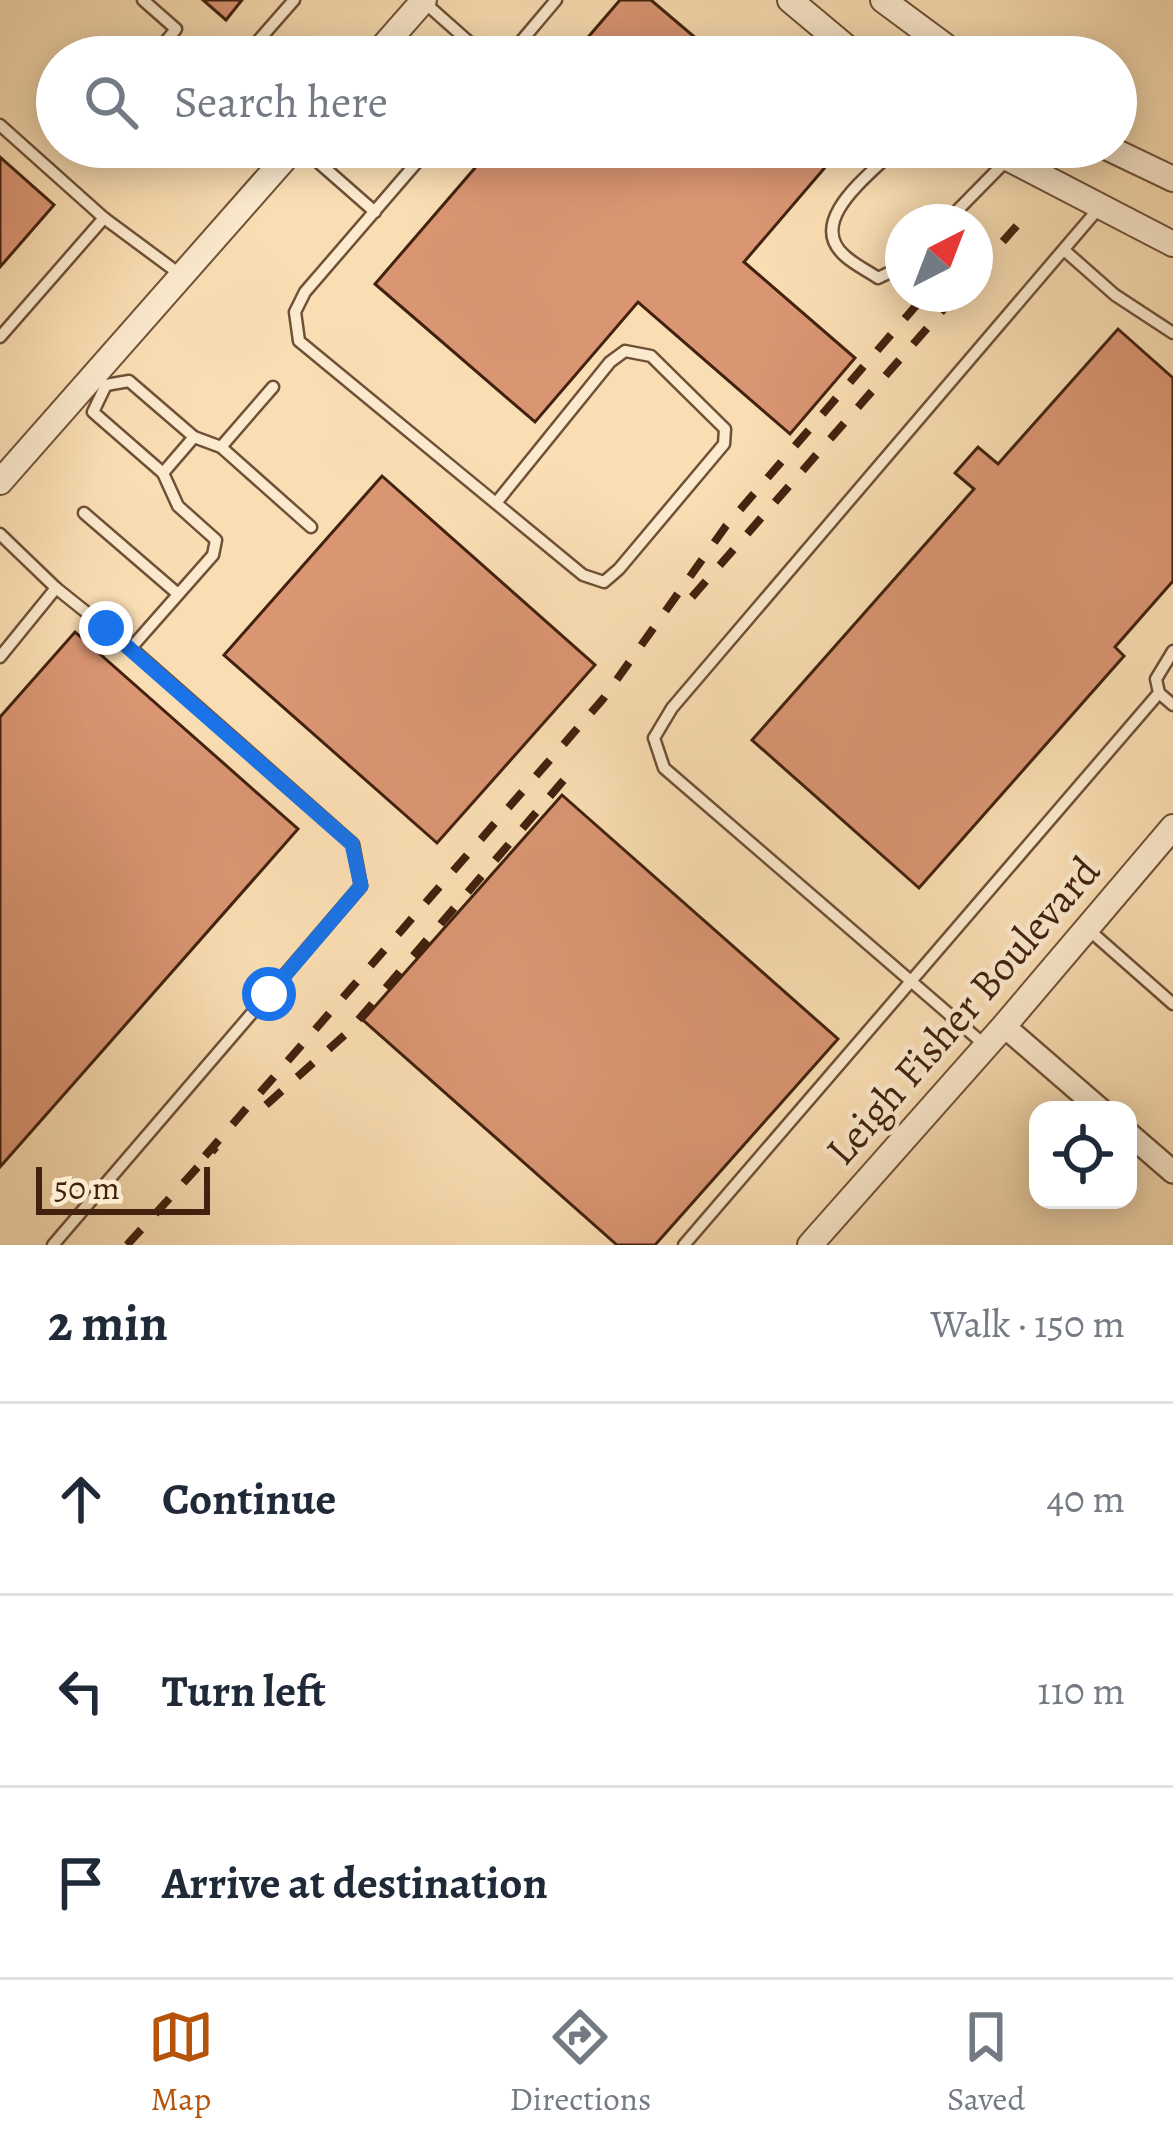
<!DOCTYPE html>
<html lang="en">
<head>
<meta charset="utf-8">
<style>
  :root { --surface:#fff; --page:#f2f2f3; --text:#1f2937; --muted:#747a83; --line:#e0e1e3; --accent:#b45309 }
  body { margin:0; font-family:Alegreya,serif; background:var(--page); color:var(--text) }
  .controls { position:absolute; right:36px; bottom:36px; display:grid; overflow:hidden; border-radius:24px; box-shadow:0 6px 30px #0003 }
  .controls button { width:108px; height:108px; display:grid; place-items:center; padding:0; border:0; border-bottom:3px solid var(--line); background:var(--surface); color:var(--text); font:60px sans-serif }
  .compass { position:absolute; left:885px; top:204px; width:108px; height:108px; border-radius:50%; background:var(--surface); box-shadow:0 6px 30px #0003; rotate:42deg }
  .scale { position:absolute; left:36px; bottom:30px; width:174px; box-sizing:border-box; padding-left:12px; border:6px solid #42210e; border-top:0; font-size:33px; line-height:42px; white-space:nowrap; color:#42210e; -webkit-text-stroke:9px #fceace; paint-order:stroke }
  .stop { position:absolute; width:36px; height:36px; margin:-27px; border:9px solid #1a73e8; border-radius:50%; background:#fff }
  .stop.end { background:#1a73e8; border-color:#fff; box-shadow:0 3px 12px #0008 }
  .list { margin:0; padding:0; list-style:none }
  h2 { display:flex; justify-content:space-between; align-items:center; height:156px; margin:0; padding:0 48px; font-size:51px }
  h2 small { font-size:39px; font-weight:400; color:var(--muted) }
  .list li { display:grid; grid-template-columns:78px 1fr auto; gap:36px; align-items:center; box-sizing:border-box; height:192px; padding:0 48px; border-top:3px solid var(--line) }
  .list b { display:block; font-size:45px; white-space:nowrap }
  .list em { font-size:39px; font-style:normal; color:var(--muted) }
  .icon { flex:none; width:66px; height:66px; fill:none; stroke:currentColor; stroke-width:2; stroke-linecap:round; stroke-linejoin:round }
  .map { position:relative; flex:none; width:1173px; height:1245px; overflow:hidden }
  .search { position:absolute; background:var(--surface); box-shadow:0 6px 30px #0003; left:36px; right:36px; top:36px; height:132px; display:flex; align-items:center; gap:30px; box-sizing:border-box; padding:0 42px; border-radius:66px; color:var(--muted); font-size:45px }
  .sheet { height:732px; background:var(--surface) }
  nav { display:flex; justify-content:space-around; align-items:center; box-sizing:border-box; height:168px; border-top:3px solid var(--line); background:var(--surface); font-size:33px; color:var(--muted) }
  nav a { display:grid; justify-items:center; gap:6px }
  nav .on { color:var(--accent) }
  .map>svg:first-child { display:block }
</style>
</head>
<body>
<div class="map">
<svg width="1173" height="1245" viewBox="0 0 1173 1245">
  <rect width="100%" height="100%" fill="#fadeb3"/>
  <filter id="stains"><feTurbulence type="fractalNoise" baseFrequency=".00167" numOctaves="4"/><feColorMatrix values="0 0 0 0 .2 0 0 0 0 .09 0 0 0 0 .02 0 0 0 .5 -.17"/></filter>
  <radialGradient id="worn" r=".72"><stop offset=".6" stop-color="#630" stop-opacity="0"/><stop offset="1" stop-color="#630" stop-opacity=".3"/></radialGradient>
  <g fill="#da9573" stroke="#42210e" stroke-width="3">
    <path d="M203,0H242L226,20Z"/>
    <path d="M620,0H651L718,57H571Z"/>
    <path d="M493,147H822L834,157L744,262L855,358L790,434L638,302L535,422L375,284Z"/>
    <path d="M0,157L54,205L0,267Z"/>
    <path d="M1118,329L1173,378V581L1115,647L1124,656L919,888L752,740L974,489L955,473L978,447L998,464Z"/>
    <path d="M382,476L595,665L437,843L224,655Z"/>
    <path d="M75,632L298,829L0,1167V717Z"/>
    <path d="M562,795L838,1039L655,1245H617L363,1020Z"/>
  </g>
  <g fill="none" stroke-linecap="round" stroke-linejoin="round">
    <defs>
      <g id="service">
        <path d="M143,0L176,29L153,57"/>
        <path d="M425,3L486,57"/>
        <path d="M244,57L294,0"/>
        <path d="M508,57L556,0"/>
        <path d="M0,125L104,218L181,275"/>
        <path d="M250,147L274,169"/>
        <path d="M301,147L375,212"/>
        <path d="M430,147L305,292L295,312L299,341L583,575L604,582L619,569L724,444L725,429L651,356L625,351L610,362L496,503"/>
        <path d="M897,147C873,173 804,220 845,256C855,265 868,271 878,278L903,266"/>
        <path d="M946,222L1007,160"/>
        <path d="M1064,250L1115,295L1173,333"/>
        <path d="M0,337L104,218"/>
        <path d="M106,385L129,381L194,437L221,447L311,527"/>
        <path d="M221,447L273,387"/>
        <path d="M163,473L194,437"/>
        <path d="M84,513L178,594"/>
        <path d="M0,534L56,588L0,657"/>
        <path d="M56,588L131,648L213,555L216,540L178,506L163,473L93,412L106,385"/>
        <path d="M1173,651L1156,679L1159,693L1173,705"/>
        <path d="M1089,930L1173,1004"/>
        <path d="M986,1046L664,768L654,738L672,708L1099,208"/>
        <path d="M53,1245L361,886L353,844L131,648"/>
        <path d="M684,1245L1159,693"/>
      </g>
      <g id="minor">
        <path d="M1004,1026L1101,1110"/>
        <path d="M1128,1133L1173,1172"/>
      </g>
      <g id="tertiary">
        <path d="M790,0L858,57"/>
        <path d="M883,0L960,57"/>
        <path d="M374,57L424,0"/>
        <path d="M986,147L1173,244"/>
        <path d="M1106,147L1173,179"/>
        <path d="M0,482L295,147"/>
        <path d="M810,1245L1004,1026L1173,827"/>
      </g>
    </defs>
    <use href="#service" stroke="#705037" stroke-width="15"/>
    <use href="#minor" stroke="#705037" stroke-width="26"/>
    <use href="#tertiary" stroke="#705037" stroke-width="28"/>
    <use href="#service" stroke="#fceace" stroke-width="10"/>
    <use href="#minor" stroke="#fceace" stroke-width="21"/>
    <use href="#tertiary" stroke="#fceace" stroke-width="24"/>
    <g stroke="#42210e" stroke-width="8" stroke-dasharray="21 21" stroke-linecap="butt">
      <path d="M975,273L1028,213"/>
      <path d="M692,597L957,294"/>
      <path d="M266,1105L348,1032L569,774"/>
      <path d="M205,1156L603,699L726,526L926,294"/>
      <path d="M127,1245L216,1147"/>
    </g>
  </g>
  <g fill="none" stroke-linecap="round" stroke-linejoin="round">
    <path stroke="#1a73e8" stroke-width="15" d="M106,628L352,844L361,886L269,994"/>
  </g>
  <g text-anchor="middle" stroke-width="9" stroke-linejoin="round" paint-order="stroke">
    <g font-size="42" fill="#42210e" stroke="#fceace">
      <text transform="translate(962 1010) rotate(-49)" y="15">Leigh Fisher Boulevard</text>
    </g>
  </g>
  <rect width="100%" height="100%" filter="url(#stains)"/>
  <rect width="100%" height="100%" fill="url(#worn)"/>
</svg>
<div class="controls">
<button><svg class="icon" aria-label="locate" viewBox="0 0 24 24"><circle cx="12" cy="12" r="6"/><path d="M12 2v4M12 18v4M2 12h4M18 12h4"/></svg></button>
</div>
<svg class="compass" viewBox="-18 -18 36 36"><path d="M0-13l5 13h-10z" fill="#e53935"/><path d="M0 13l5-13h-10z" fill="#747a83"/></svg>
<div class="scale">50 m</div>
<div class="stop" style="left:269px;top:994px"></div>
<div class="stop end" style="left:106px;top:628px"></div>
<div class="search"><svg class="icon" aria-label="search" viewBox="0 0 24 24"><circle cx="10" cy="10" r="6"/><path d="M15 15l6 6"/></svg>Search here</div>
</div>
<section class="sheet">
<h2>2 min<small>Walk · 150 m</small></h2>
<ul class="list">
<li><svg class="icon" aria-label="ahead" viewBox="0 0 24 24"><path d="M12 20V5M6 11l6-6 6 6"/></svg><div><b>Continue</b></div><em>40 m</em></li>
<li><svg class="icon" aria-label="left" viewBox="0 0 24 24"><path d="M17 20v-9H6M10 6l-5 5 5 5"/></svg><div><b>Turn left</b></div><em>110 m</em></li>
<li><svg class="icon" aria-label="arrive" viewBox="0 0 24 24"><path d="M6 21V4h12l-3 4 3 4H6"/></svg><div><b>Arrive at destination</b></div></li>
</ul>
</section>
<nav>
<a class="on"><svg class="icon" aria-label="map" viewBox="0 0 24 24"><path d="M3 6l6-2 6 2 6-2v14l-6 2-6-2-6 2zM9 4v14M15 6v14"/></svg>Map</a>
<a><svg class="icon" aria-label="directions" viewBox="0 0 24 24"><path d="M12 3l9 9-9 9-9-9zM9 14v-3h6M13 9l2 2-2 2"/></svg>Directions</a>
<a><svg class="icon" aria-label="saved" viewBox="0 0 24 24"><path d="M7 4h10v16l-5-4-5 4z"/></svg>Saved</a>
</nav>
</body>
</html>
